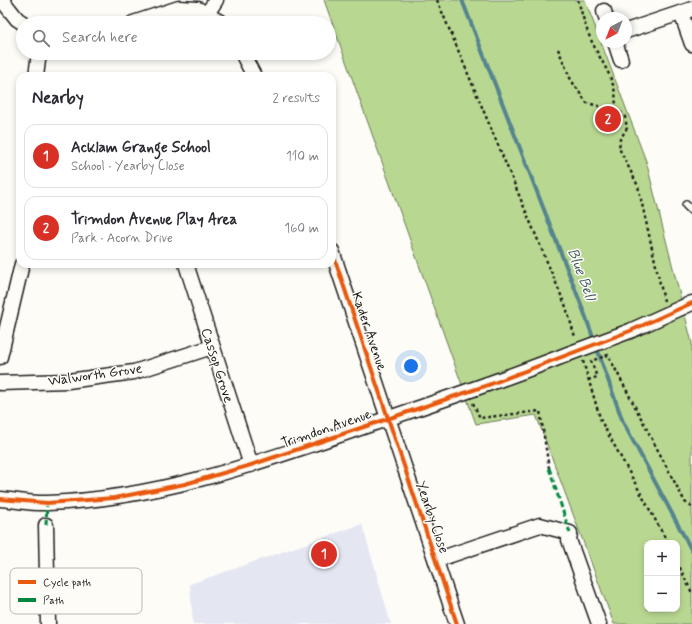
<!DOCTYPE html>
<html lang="en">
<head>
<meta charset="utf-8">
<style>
  :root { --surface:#fff; --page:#f2f2f3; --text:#2b2b33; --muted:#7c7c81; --line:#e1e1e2; --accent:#d93025 }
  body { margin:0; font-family:Mynerve,sans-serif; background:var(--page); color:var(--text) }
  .controls { position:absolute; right:12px; bottom:12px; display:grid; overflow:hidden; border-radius:8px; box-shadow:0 2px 6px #0003 }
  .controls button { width:36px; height:36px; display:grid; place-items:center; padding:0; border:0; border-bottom:1px solid var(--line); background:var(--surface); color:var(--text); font:20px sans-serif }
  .compass { position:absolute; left:596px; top:12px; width:36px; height:36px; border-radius:50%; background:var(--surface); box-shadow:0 2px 6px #0003; rotate:222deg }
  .you { position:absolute; left:411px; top:366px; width:14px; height:14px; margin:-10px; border:3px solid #fff; border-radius:50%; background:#1a73e8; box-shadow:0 0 0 6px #1a73e833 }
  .badge { display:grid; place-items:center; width:26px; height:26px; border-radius:50%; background:var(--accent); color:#fff; font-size:13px; font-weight:700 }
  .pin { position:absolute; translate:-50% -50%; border:2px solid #fff; box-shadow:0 1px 4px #0006 }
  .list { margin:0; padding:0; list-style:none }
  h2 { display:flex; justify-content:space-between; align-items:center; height:52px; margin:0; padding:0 16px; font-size:17px }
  h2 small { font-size:13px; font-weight:400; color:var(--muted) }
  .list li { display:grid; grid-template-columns:26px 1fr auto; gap:12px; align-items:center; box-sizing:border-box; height:64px; margin:0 8px 8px; padding:0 8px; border:1px solid var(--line); border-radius:12px }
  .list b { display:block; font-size:15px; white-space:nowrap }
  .list p { margin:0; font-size:13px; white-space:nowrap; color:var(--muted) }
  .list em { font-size:13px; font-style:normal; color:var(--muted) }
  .icon { flex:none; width:22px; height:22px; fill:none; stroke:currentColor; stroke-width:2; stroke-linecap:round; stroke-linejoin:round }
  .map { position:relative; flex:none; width:692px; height:624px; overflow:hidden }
  .search { position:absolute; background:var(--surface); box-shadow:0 2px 6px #0003; left:16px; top:16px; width:320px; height:44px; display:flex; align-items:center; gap:10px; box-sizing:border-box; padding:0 14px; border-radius:22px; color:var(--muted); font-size:15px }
  .panel { position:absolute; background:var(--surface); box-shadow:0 2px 6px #0003; left:16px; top:72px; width:320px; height:196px; border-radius:12px }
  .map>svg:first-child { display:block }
</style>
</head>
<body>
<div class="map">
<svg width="692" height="624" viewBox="0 0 692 624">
  <rect width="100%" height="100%" fill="#fdfcf7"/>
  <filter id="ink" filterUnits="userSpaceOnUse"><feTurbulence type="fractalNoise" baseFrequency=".025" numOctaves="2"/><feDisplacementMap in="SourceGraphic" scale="8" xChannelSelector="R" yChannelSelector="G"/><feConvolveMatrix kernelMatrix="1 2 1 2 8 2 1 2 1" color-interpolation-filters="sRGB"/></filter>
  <g filter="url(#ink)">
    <path fill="#e4e7f2" d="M362,524L391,624H193L190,584Z"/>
    <path fill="#b8d891" stroke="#6a7a56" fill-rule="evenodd" d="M324,0H585L646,161L692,343V624H614L536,415L476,424ZM647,543H677V609H647Z"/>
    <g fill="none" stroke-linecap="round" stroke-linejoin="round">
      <path stroke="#56848f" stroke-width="4" d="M462,0L584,312L623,422L692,551"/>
      <defs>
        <path id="service" d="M686,205L692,211"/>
        <g id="minor">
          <path d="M2,0L17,19L23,23"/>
          <path d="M604,11L606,18"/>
          <path d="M681,13L692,44"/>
          <path d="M207,14L216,0"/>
          <path d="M133,23L179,8L198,9L222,23"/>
          <path d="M626,31L692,9"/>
          <path d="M615,42L621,60"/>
          <path d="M242,53L254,76"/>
          <path d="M36,76L39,53"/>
          <path d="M332,251L457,624"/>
          <path d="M186,264L251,465"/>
          <path d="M630,331L692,303"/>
          <path d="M0,357L22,264"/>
          <path d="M0,383L68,381L134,372L212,347"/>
          <path d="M0,499C16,500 32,504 48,503C160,499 264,461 369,425C436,402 503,380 568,354"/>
          <path d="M46,525L48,624"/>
          <path d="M436,560L540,525L570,533L569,540L599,624"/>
        </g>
      </defs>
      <use href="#service" stroke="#1c1c1c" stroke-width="10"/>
      <use href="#minor" stroke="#1c1c1c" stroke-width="17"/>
      <g stroke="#1c1c1c" stroke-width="2.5" stroke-dasharray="3 3" stroke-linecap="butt">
        <path d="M437,0L566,307L575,337"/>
        <path d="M578,0C582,14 586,30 593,44C603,65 619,84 615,109"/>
        <path d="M558,49L571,80L587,103L619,111L625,117L627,128L619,141L620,150L638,186L664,301"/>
        <path d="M583,361L601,421L668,543"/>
        <path d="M588,380L597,377L591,361L608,355L685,502L692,507"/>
        <path d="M473,403L480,418L540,411L549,468"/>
        <path d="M677,562L692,593"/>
      </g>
      <use href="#service" stroke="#fdfcf7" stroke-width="7"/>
      <use href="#minor" stroke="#fdfcf7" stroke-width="14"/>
      <defs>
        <path id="minor-bridge" d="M568,354L630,331"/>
      </defs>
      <use href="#minor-bridge" stroke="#1c1c1c" stroke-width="17" stroke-linecap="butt"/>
      <use href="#minor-bridge" stroke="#fdfcf7" stroke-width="14"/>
      <g stroke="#00873e" stroke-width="3" stroke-dasharray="6 3" stroke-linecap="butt">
        <path d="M549,468L570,533"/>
        <path d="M46,525L47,503"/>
      </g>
      <defs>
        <g id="cycleway">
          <path d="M332,251L457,624"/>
          <path d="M0,499L47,503L114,498L185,484L251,465L491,384L630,331L692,303"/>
        </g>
      </defs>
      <use href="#cycleway" stroke="#fdfcf7" stroke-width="6"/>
      <use href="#cycleway" stroke="#e8590c" stroke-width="4"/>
    </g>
  </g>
  <g text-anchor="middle" stroke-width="3" stroke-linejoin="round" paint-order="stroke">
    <g font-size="14" fill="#1c1c1c" stroke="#fdfcf7">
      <text transform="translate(370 331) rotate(71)" y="5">Kader Avenue</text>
      <text transform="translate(218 365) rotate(72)" y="5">Cassop Grove</text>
      <text transform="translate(95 374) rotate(-8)" y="5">Walworth Grove</text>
      <text transform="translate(326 428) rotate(-19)" y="5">Trimdon Avenue</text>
      <text transform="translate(433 517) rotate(71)" y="5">Yearby Close</text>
    </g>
    <g font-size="15" font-style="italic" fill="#3e595f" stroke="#fdfcf7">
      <text transform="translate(582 274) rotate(69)" y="5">Blue Bell</text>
    </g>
  </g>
  <rect x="10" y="568" width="132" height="46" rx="6" fill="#fdfcf7" stroke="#bab9b5" stroke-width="1"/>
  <rect x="18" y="580" width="18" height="4" fill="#e8590c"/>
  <rect x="18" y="598" width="18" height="4" fill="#00873e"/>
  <g font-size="11" fill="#1c1c1c">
    <text x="43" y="586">Cycle path</text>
    <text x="43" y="604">Path</text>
  </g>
</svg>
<div class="controls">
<button>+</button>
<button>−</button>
</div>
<svg class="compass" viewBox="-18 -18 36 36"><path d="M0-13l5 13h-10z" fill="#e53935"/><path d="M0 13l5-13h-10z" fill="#7c7c81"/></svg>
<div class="you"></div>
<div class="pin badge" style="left:324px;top:554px">1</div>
<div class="pin badge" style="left:608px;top:119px">2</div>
<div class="search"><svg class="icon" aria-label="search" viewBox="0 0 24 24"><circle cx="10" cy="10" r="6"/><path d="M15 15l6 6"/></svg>Search here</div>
<section class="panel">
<h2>Nearby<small>2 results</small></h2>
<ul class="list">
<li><span class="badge">1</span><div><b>Acklam Grange School</b><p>School · Yearby Close</p></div><em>110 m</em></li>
<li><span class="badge">2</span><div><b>Trimdon Avenue Play Area</b><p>Park · Acorn Drive</p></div><em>160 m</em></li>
</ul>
</section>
</div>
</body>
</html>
